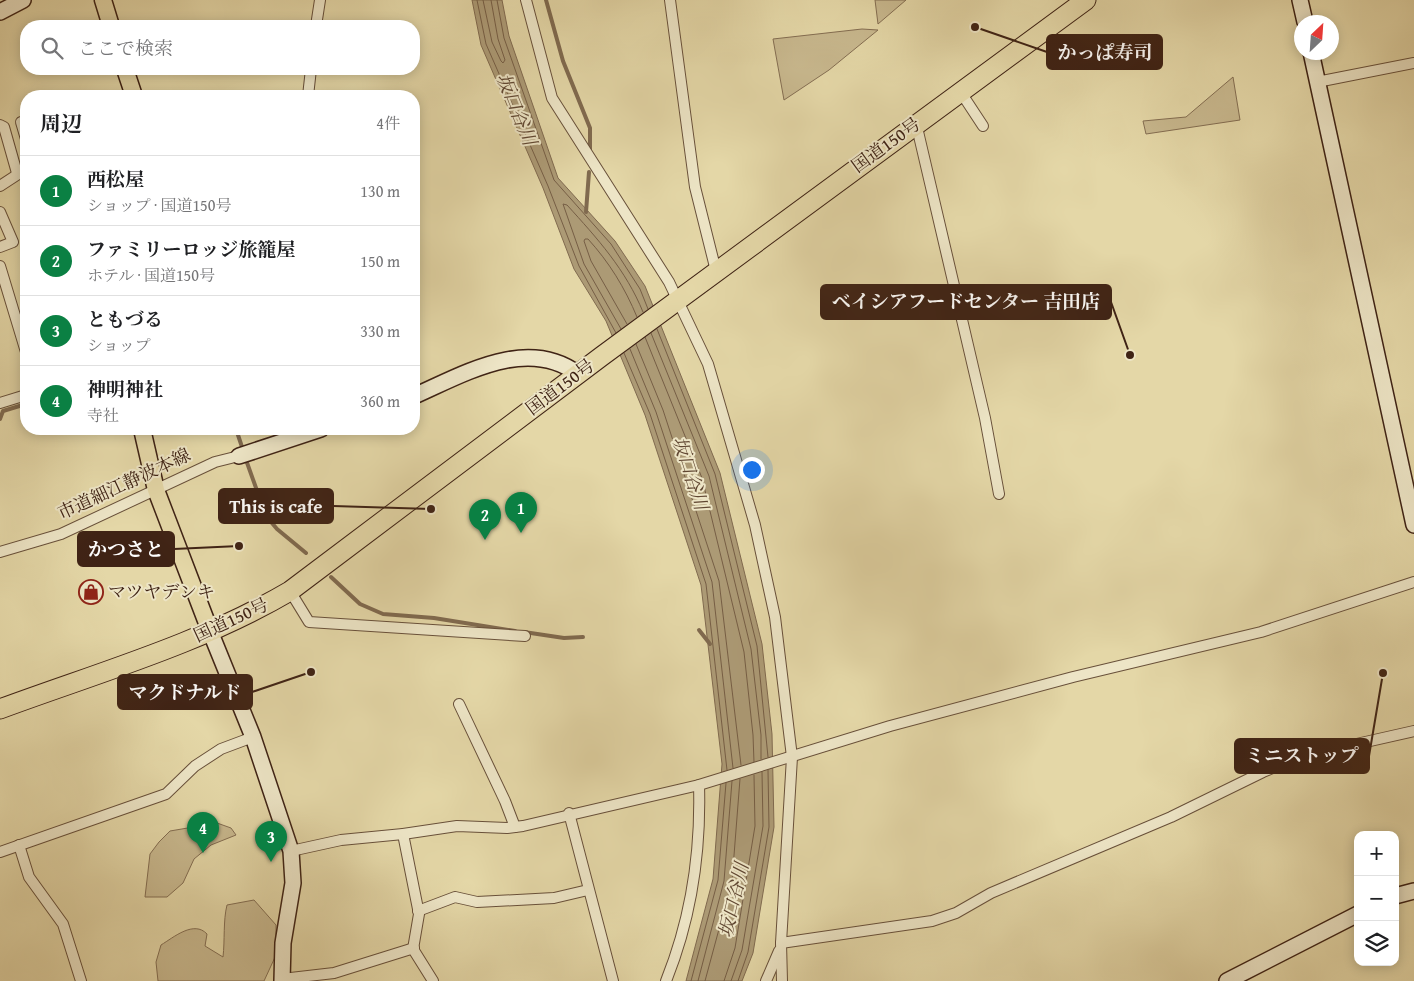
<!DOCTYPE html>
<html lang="ja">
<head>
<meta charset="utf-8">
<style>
  :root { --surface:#fff; --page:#f6f6f6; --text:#202124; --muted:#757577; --line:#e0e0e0; --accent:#0b8043 }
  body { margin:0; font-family:"Gentium Book Plus","Noto Serif JP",serif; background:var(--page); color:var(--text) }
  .controls { position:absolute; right:15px; bottom:15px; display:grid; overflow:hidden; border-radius:10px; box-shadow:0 2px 12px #0003 }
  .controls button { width:45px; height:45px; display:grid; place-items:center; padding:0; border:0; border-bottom:1px solid var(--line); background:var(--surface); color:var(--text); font:25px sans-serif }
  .compass { position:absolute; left:1294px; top:15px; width:45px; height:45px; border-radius:50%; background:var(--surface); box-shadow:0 2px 12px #0003; rotate:25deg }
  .you { position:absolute; left:751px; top:469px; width:18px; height:18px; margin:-12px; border:4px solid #fff; border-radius:50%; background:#1a73e8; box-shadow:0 0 0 8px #1a73e833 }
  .badge { display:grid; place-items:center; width:32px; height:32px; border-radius:50%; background:var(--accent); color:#fff; font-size:16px; font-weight:700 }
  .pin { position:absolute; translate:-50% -41px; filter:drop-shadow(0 1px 2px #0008) }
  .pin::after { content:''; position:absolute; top:26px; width:18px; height:15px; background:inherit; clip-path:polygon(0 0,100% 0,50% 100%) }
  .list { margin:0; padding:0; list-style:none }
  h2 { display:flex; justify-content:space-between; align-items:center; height:65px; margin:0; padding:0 20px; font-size:21px }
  h2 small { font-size:16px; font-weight:400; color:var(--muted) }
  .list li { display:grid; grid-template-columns:32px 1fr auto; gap:15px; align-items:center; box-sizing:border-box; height:70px; padding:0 20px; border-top:1px solid var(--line) }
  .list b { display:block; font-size:19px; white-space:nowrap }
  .list p { margin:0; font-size:16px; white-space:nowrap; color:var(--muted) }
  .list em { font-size:16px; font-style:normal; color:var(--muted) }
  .icon { flex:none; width:28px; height:28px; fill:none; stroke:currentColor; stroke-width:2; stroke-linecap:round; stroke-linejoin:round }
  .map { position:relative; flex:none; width:1414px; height:981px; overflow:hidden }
  .search { position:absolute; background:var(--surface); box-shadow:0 2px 12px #0003; left:20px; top:20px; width:400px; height:55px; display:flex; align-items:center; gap:12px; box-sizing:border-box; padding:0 18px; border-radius:20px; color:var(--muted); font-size:19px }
  .panel { position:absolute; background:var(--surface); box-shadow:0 2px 12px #0003; left:20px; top:90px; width:400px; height:345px; border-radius:20px }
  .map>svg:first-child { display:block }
</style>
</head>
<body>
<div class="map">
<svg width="1414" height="981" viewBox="0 0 1414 981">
  <rect width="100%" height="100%" fill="#e4d7a7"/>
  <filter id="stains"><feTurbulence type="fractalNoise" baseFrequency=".004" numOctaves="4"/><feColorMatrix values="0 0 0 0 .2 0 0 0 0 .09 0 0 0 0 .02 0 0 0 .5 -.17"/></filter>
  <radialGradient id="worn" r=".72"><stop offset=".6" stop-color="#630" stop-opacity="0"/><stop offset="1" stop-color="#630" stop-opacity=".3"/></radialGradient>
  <g fill="#c8b88e" stroke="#846e52">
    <path d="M875,0H906L878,24Z"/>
    <path d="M862,29L878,30L829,70L784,100L773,39Z"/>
    <path d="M1233,77L1240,120L1146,134L1143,121L1186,117Z"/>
    <path d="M217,823L231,828L236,835L211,845L194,859L183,883L167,897H145L150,854L159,842L170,831Z"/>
    <path d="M254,900L276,925V955L264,981H158L156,962L161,945C174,937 194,920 207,934L205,946L223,957C225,940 223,921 227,905Z"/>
  </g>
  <path fill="#ac9a75" stroke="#806a4f" d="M472,0H502L509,36L558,178L615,241L645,286L720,473L762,644L772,734L774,827L753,953L742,981H686L713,879L722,764L701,585L645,415L606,321L574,269L543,188L481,45Z"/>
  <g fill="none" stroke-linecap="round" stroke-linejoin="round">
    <g stroke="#765e45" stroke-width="1">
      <path d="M477,0L486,44L548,186L579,266L616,333"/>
      <path d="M483,0L492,42L501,61L503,63L505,60L498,39L491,0"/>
      <path d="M497,0L504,38L554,180L611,244L640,289L648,309"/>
      <path d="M627,324L591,261L584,241L585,239H588C609,262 625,288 637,317"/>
      <path d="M621,329L584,264L563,204L567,205C597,238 626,270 643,312"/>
      <path d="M657,329L715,474L757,646L768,757"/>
      <path d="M651,333L709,476L751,649L761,735V759"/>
      <path d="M645,337L702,478L744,652L753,735L754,762"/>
      <path d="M636,344L663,410L719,581L741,765"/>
      <path d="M630,349L656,412L712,582L733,768"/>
      <path d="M624,353L650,414L706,584L727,770"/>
      <path d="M691,981L718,880L726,783"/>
      <path d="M698,981L724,881L732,781"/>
      <path d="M705,981L732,881L740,779"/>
      <path d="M724,981L735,948L755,826L754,775"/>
      <path d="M731,981L742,950L763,826L762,772"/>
      <path d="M738,981L748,952L769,827L768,770"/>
    </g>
    <g stroke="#806a4f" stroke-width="4">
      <path d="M546,0L563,61L590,128V152"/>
      <path d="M586,212L589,172"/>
      <path d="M0,419L3,411L26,404"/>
      <path d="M236,429L243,450"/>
      <path d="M245,457L266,516L277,529L306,553"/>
      <path d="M331,577L360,604L383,614L434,618L515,631"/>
      <path d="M699,630L710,644"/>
      <path d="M524,632L564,638L583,637"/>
    </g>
    <defs>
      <g id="street">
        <path d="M526,0L552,98L669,282L708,364L755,525L775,617L792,757L781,943L782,981"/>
        <path d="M670,0L695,187L716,271"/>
        <path d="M316,26L320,0"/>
        <path d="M1317,82L1414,63"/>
        <path d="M960,91L983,126"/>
        <path d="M308,96L311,69"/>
        <path d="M21,122L26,139"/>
        <path d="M916,123L985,418L999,494"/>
        <path d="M0,125L4,127L17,173"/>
        <path d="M0,186L26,169"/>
        <path d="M0,212L13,242L0,247"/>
        <path d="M0,266L26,352"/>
        <path d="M0,403L26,395"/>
        <path d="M0,552L61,534L215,462L239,456"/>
        <path d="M290,591L309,622L525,636"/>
        <path d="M459,704L505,801L515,827"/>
        <path d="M569,813L613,981"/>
        <path d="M403,834L419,914L413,949L433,981"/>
        <path d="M19,845L29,877L63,924L81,981"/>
        <path d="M291,851L341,840L403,834L457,826L507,828L523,826L699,785L890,726L1073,677L1261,632L1414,582"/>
        <path d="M0,852L166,794L195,766L221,749L253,737"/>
        <path d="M418,911L455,897L477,902L554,898L588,890"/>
        <path d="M781,943L932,921L956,913L991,893L1171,817L1263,772L1299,757L1414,731"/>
        <path d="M282,979L334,973L414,948"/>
        <path d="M666,981C691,919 701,852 699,785"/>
        <path d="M766,981L779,951"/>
      </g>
      <g id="secondary">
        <path d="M1300,0L1305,22"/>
        <path d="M0,12L23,0"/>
        <path d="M1311,52L1414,525"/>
        <path d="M414,396C464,374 527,336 578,374"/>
        <path d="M239,456L321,429"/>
        <path d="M210,631L253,737L291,851L293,883L283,943L282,981"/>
        <path d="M1395,896L1414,891"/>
        <path d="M1227,981L1358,914"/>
      </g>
      <g id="primary">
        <path d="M103,0L111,26"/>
        <path d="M125,69L134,96"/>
        <path d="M142,429L156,490L210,631"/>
      </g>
      <path id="highway" d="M0,709C97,673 200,644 290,591L602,356L1086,0"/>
    </defs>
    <use href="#street" stroke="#68503a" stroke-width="12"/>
    <use href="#secondary" stroke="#3f2315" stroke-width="18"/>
    <use href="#primary" stroke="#3f2315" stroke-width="19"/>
    <use href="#highway" stroke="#3f2315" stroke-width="21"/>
    <use href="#street" stroke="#ede5c6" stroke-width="10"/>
    <use href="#secondary" stroke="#ede5c6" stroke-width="15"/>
    <use href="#primary" stroke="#e4d7a7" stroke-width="16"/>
    <use href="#highway" stroke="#e4d7a7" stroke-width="19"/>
  </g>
  <defs>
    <symbol id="shop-ring" viewBox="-11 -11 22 22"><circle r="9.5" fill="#ede5c6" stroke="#8f2418" stroke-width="1.5"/><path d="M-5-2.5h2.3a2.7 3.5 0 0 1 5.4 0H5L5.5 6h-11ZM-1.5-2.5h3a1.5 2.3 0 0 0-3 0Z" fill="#8f2418"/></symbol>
  </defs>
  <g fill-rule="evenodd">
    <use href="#shop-ring" x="77" y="578" width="28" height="28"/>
  </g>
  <g text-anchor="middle" stroke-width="4" stroke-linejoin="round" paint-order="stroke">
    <g font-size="18" fill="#3f2315" stroke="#ede5c6">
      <text transform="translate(886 145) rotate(-36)" y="6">国道150号</text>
      <text transform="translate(560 387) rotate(-37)" y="6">国道150号</text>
      <text transform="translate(124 484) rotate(-25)" y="6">市道細江静波本線</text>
      <text transform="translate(231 620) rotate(-25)" y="6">国道150号</text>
    </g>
    <g font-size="18" fill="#3f2315" stroke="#ede5c6" text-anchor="start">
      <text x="108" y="598">マツヤデンキ</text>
    </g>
    <g font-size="19" font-style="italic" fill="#604732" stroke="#ede5c6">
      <text transform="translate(517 109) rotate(68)" y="7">坂口谷川</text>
      <text transform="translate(691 473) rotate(72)" y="7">坂口谷川</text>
      <text transform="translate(733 900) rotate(-77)" y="7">坂口谷川</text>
    </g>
  </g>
  <path fill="none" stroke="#3f2315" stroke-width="2" d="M975 27L1047 52M1130 355L1111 302M431 509L333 506M239 546L174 549M311 672L252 692M1383 673L1369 756"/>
  <g fill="#3f2315" stroke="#ede5c6" stroke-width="2">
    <circle cx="975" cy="27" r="5"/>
    <circle cx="1130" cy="355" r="5"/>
    <circle cx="431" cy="509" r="5"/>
    <circle cx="239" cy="546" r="5"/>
    <circle cx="311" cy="672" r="5"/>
    <circle cx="1383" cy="673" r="5"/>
  </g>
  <g fill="#3f2315" stroke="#3f2315" stroke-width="2">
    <rect x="1047" y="35" width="115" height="34" rx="5"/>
    <rect x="821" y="285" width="290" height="34" rx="5"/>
    <rect x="219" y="489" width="114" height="34" rx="5"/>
    <rect x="78" y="532" width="96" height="34" rx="5"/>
    <rect x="118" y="675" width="134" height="34" rx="5"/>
    <rect x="1235" y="739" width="134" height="34" rx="5"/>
  </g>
  <g font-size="19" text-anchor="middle" font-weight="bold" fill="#fff">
    <text x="1105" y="59">かっぱ寿司</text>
    <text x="966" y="308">ベイシアフードセンター 吉田店</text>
    <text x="276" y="513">This is cafe</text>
    <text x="126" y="556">かつさと</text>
    <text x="185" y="699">マクドナルド</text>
    <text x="1302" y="762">ミニストップ</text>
  </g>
  <rect width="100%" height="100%" filter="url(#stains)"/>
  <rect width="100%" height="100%" fill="url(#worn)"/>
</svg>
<div class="controls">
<button>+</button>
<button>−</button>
<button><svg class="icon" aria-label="layers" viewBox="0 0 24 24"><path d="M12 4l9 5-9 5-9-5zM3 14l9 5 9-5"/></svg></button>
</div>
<svg class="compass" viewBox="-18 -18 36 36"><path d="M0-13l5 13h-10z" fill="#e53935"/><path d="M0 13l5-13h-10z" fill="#757577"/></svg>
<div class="you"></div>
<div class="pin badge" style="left:521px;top:533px">1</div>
<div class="pin badge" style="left:485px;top:540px">2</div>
<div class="pin badge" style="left:271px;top:862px">3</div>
<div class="pin badge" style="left:203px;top:853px">4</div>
<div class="search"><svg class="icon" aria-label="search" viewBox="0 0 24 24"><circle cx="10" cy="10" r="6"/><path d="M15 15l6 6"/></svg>ここで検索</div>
<section class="panel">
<h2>周辺<small>4件</small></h2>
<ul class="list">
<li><span class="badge">1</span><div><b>西松屋</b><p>ショップ · 国道150号</p></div><em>130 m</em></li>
<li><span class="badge">2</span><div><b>ファミリーロッジ旅籠屋</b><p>ホテル · 国道150号</p></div><em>150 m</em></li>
<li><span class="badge">3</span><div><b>ともづる</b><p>ショップ</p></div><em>330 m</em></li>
<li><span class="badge">4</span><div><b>神明神社</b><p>寺社</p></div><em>360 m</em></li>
</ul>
</section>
</div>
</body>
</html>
